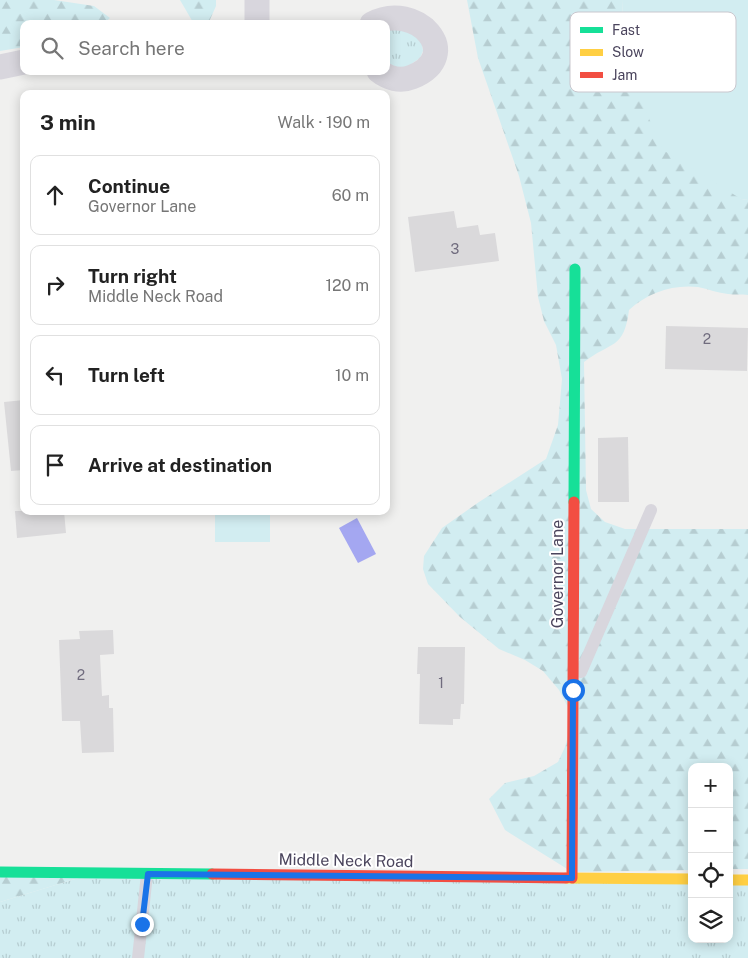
<!DOCTYPE html>
<html lang="en">
<head>
<meta charset="utf-8">
<style>
  :root { --surface:#fff; --page:#f2f2f2; --text:#222; --muted:#767676; --line:#e0e0e0 }
  body { margin:0; font-family:"Public Sans",sans-serif; background:var(--page); color:var(--text) }
  .controls { position:absolute; right:15px; bottom:15px; display:grid; overflow:hidden; border-radius:10px; box-shadow:0 2px 12px #0003 }
  .controls button { width:45px; height:45px; display:grid; place-items:center; padding:0; border:0; border-bottom:1px solid var(--line); background:var(--surface); color:var(--text); font:25px sans-serif }
  .stop { position:absolute; width:15px; height:15px; margin:-11px; border:4px solid #1a73e8; border-radius:50%; background:#fff }
  .stop.end { background:#1a73e8; border-color:#fff; box-shadow:0 1px 5px #0008 }
  .list { margin:0; padding:0; list-style:none }
  h2 { display:flex; justify-content:space-between; align-items:center; height:65px; margin:0; padding:0 20px; font-size:21px }
  h2 small { font-size:16px; font-weight:400; color:var(--muted) }
  .list li { display:grid; grid-template-columns:32px 1fr auto; gap:15px; align-items:center; box-sizing:border-box; height:80px; margin:0 10px 10px; padding:0 10px; border:1px solid var(--line); border-radius:10px }
  .list b { display:block; font-size:19px; white-space:nowrap }
  .list p { margin:0; font-size:16px; white-space:nowrap; color:var(--muted) }
  .list em { font-size:16px; font-style:normal; color:var(--muted) }
  .icon { flex:none; width:28px; height:28px; fill:none; stroke:currentColor; stroke-width:2; stroke-linecap:round; stroke-linejoin:round }
  .map { position:relative; flex:none; width:748px; height:958px; overflow:hidden }
  .search { position:absolute; background:var(--surface); box-shadow:0 2px 12px #0003; left:20px; top:20px; width:370px; height:55px; display:flex; align-items:center; gap:12px; box-sizing:border-box; padding:0 18px; border-radius:10px; color:var(--muted); font-size:19px }
  .panel { position:absolute; background:var(--surface); box-shadow:0 2px 12px #0003; left:20px; top:90px; width:370px; height:425px; border-radius:10px }
  .map>svg:first-child { display:block }
</style>
</head>
<body>
<div class="map">
<svg width="748" height="958" viewBox="0 0 748 958">
  <defs>
    <pattern id="grass-tufts" width="24" height="20" patternUnits="userSpaceOnUse" patternTransform="scale(1.25)"><rect width="24" height="20" fill="#d2edf1"/><path d="M3 7l-1-3M5 7V3M7 7l1-3M15 17l-1-3M17 17v-4M19 17l1-3" fill="none" stroke="#b6cdd1"/></pattern>
    <pattern id="forest-firs" width="22" height="20" patternUnits="userSpaceOnUse" patternTransform="scale(1.25)"><rect width="22" height="20" fill="#d2edf1"/><path d="M5 1l3.5 6h-7zM16 11l3.5 6h-7z" fill="#b6cdd1"/></pattern>
  </defs>
  <rect width="100%" height="100%" fill="#f0f0ef"/>
  <g fill="url(#grass-tufts)">
    <path d="M386,24L420,29L423,51L420,58L407,67L399,68L386,63Z"/>
    <path d="M98,872L692,879V939H729V880H748V958H0V902Z"/>
  </g>
  <g fill="url(#forest-firs)">
    <path d="M0,0H54L94,6L110,18L103,24H24V47L0,51Z"/>
    <path d="M180,0H216V6L208,24H194Z"/>
    <path d="M467,0H622L625,65L741,199L748,200V295C742,294 735,295 728,294C718,293 708,289 698,287C673,284 647,293 629,310C624,350 611,341 584,362L586,490L591,509L605,522L625,529H748V869H729V767H692V870L572,872L505,830L489,799L505,783L534,776L558,762L565,747L573,717L559,690L543,671L525,660L499,649L460,617L428,584L423,569L424,556L442,528L479,502L546,459L558,425L562,379L556,345L544,321L538,297L531,223L519,176L478,58Z"/>
    <path d="M0,871L98,872L0,902Z"/>
  </g>
  <g fill="#d2edf1">
    <path d="M622,0H748V200L741,199L663,150L625,65Z"/>
    <rect x="215" y="511" width="55" height="31"/>
  </g>
  <path fill="#a4a7f1" d="M357,518L376,554L358,563L339,528Z"/>
  <g fill="#dad9db">
    <path d="M454,211L457,228L478,225L480,235L495,233L499,261L415,272L408,217Z"/>
    <path d="M666,326L748,328L747,371L665,369Z"/>
    <path d="M24,400V470L11,471L4,402Z"/>
    <path d="M628,437L629,502H598V438Z"/>
    <path d="M15,511H64L66,533L17,538Z"/>
    <path d="M113,630L114,654L100,655L102,696L109,695V708H113L114,752L82,753L80,721H62L59,640L80,639L79,631Z"/>
    <path d="M418,647H465L464,704H461L460,719H453V725L419,724L420,674H417Z"/>
  </g>
  <g fill="none" stroke-linecap="round" stroke-linejoin="round">
    <g stroke="#d8d6dd" stroke-width="12">
      <path d="M581,672L651,510"/>
      <path d="M138,958L147,874"/>
    </g>
    <g stroke="#d8d6dd" stroke-width="25">
      <path d="M257,24V0"/>
      <path d="M372,24C416,0 466,55 412,77C400,82 388,78 379,71"/>
      <path d="M0,67L24,62"/>
    </g>
    <g stroke="#16e098" stroke-width="11">
      <path d="M574,502L575,269"/>
      <path d="M0,872L212,874"/>
    </g>
    <g stroke="#ffcf43" stroke-width="11">
      <path d="M566,878L692,879"/>
      <path d="M729,880H748"/>
    </g>
    <g stroke="#f24e42" stroke-width="11">
      <path d="M212,874L566,878"/>
      <path d="M572,878L574,502"/>
    </g>
  </g>
  <g fill="none" stroke-linecap="round" stroke-linejoin="round">
    <path stroke="#1a73e8" stroke-width="6" d="M142,924L148,874L572,878L573,690"/>
  </g>
  <g text-anchor="middle" stroke-width="4" stroke-linejoin="round" paint-order="stroke">
    <g font-size="14" fill="#706c7e">
      <text x="455" y="254">3</text>
      <text x="707" y="344">2</text>
      <text x="81" y="680">2</text>
      <text x="441" y="688">1</text>
    </g>
    <g font-size="16" fill="#4b455d" stroke="#fff">
      <text transform="translate(557 574) rotate(-90)" y="6">Governor Lane</text>
      <text transform="translate(346 860) rotate(1)" y="6">Middle Neck Road</text>
    </g>
  </g>
  <rect x="570" y="12" width="166" height="80" rx="8" fill="#fff" stroke="#c9c7ce" stroke-width="1"/>
  <rect x="580" y="27" width="23" height="6" fill="#16e098"/>
  <rect x="580" y="49" width="23" height="7" fill="#ffcf43"/>
  <rect x="580" y="72" width="23" height="6" fill="#f24e42"/>
  <g font-size="14" fill="#4b455d">
    <text x="612" y="35">Fast</text>
    <text x="612" y="57">Slow</text>
    <text x="612" y="80">Jam</text>
  </g>
</svg>
<div class="controls">
<button>+</button>
<button>−</button>
<button><svg class="icon" aria-label="locate" viewBox="0 0 24 24"><circle cx="12" cy="12" r="6"/><path d="M12 2v4M12 18v4M2 12h4M18 12h4"/></svg></button>
<button><svg class="icon" aria-label="layers" viewBox="0 0 24 24"><path d="M12 4l9 5-9 5-9-5zM3 14l9 5 9-5"/></svg></button>
</div>
<div class="stop" style="left:573px;top:690px"></div>
<div class="stop end" style="left:142px;top:924px"></div>
<div class="search"><svg class="icon" aria-label="search" viewBox="0 0 24 24"><circle cx="10" cy="10" r="6"/><path d="M15 15l6 6"/></svg>Search here</div>
<section class="panel">
<h2>3 min<small>Walk · 190 m</small></h2>
<ul class="list">
<li><svg class="icon" aria-label="ahead" viewBox="0 0 24 24"><path d="M12 20V5M6 11l6-6 6 6"/></svg><div><b>Continue</b><p>Governor Lane</p></div><em>60 m</em></li>
<li><svg class="icon" aria-label="right" viewBox="0 0 24 24"><path d="M7 20v-9h11M14 6l5 5-5 5"/></svg><div><b>Turn right</b><p>Middle Neck Road</p></div><em>120 m</em></li>
<li><svg class="icon" aria-label="left" viewBox="0 0 24 24"><path d="M17 20v-9H6M10 6l-5 5 5 5"/></svg><div><b>Turn left</b></div><em>10 m</em></li>
<li><svg class="icon" aria-label="arrive" viewBox="0 0 24 24"><path d="M6 21V4h12l-3 4 3 4H6"/></svg><div><b>Arrive at destination</b></div></li>
</ul>
</section>
</div>
</body>
</html>
